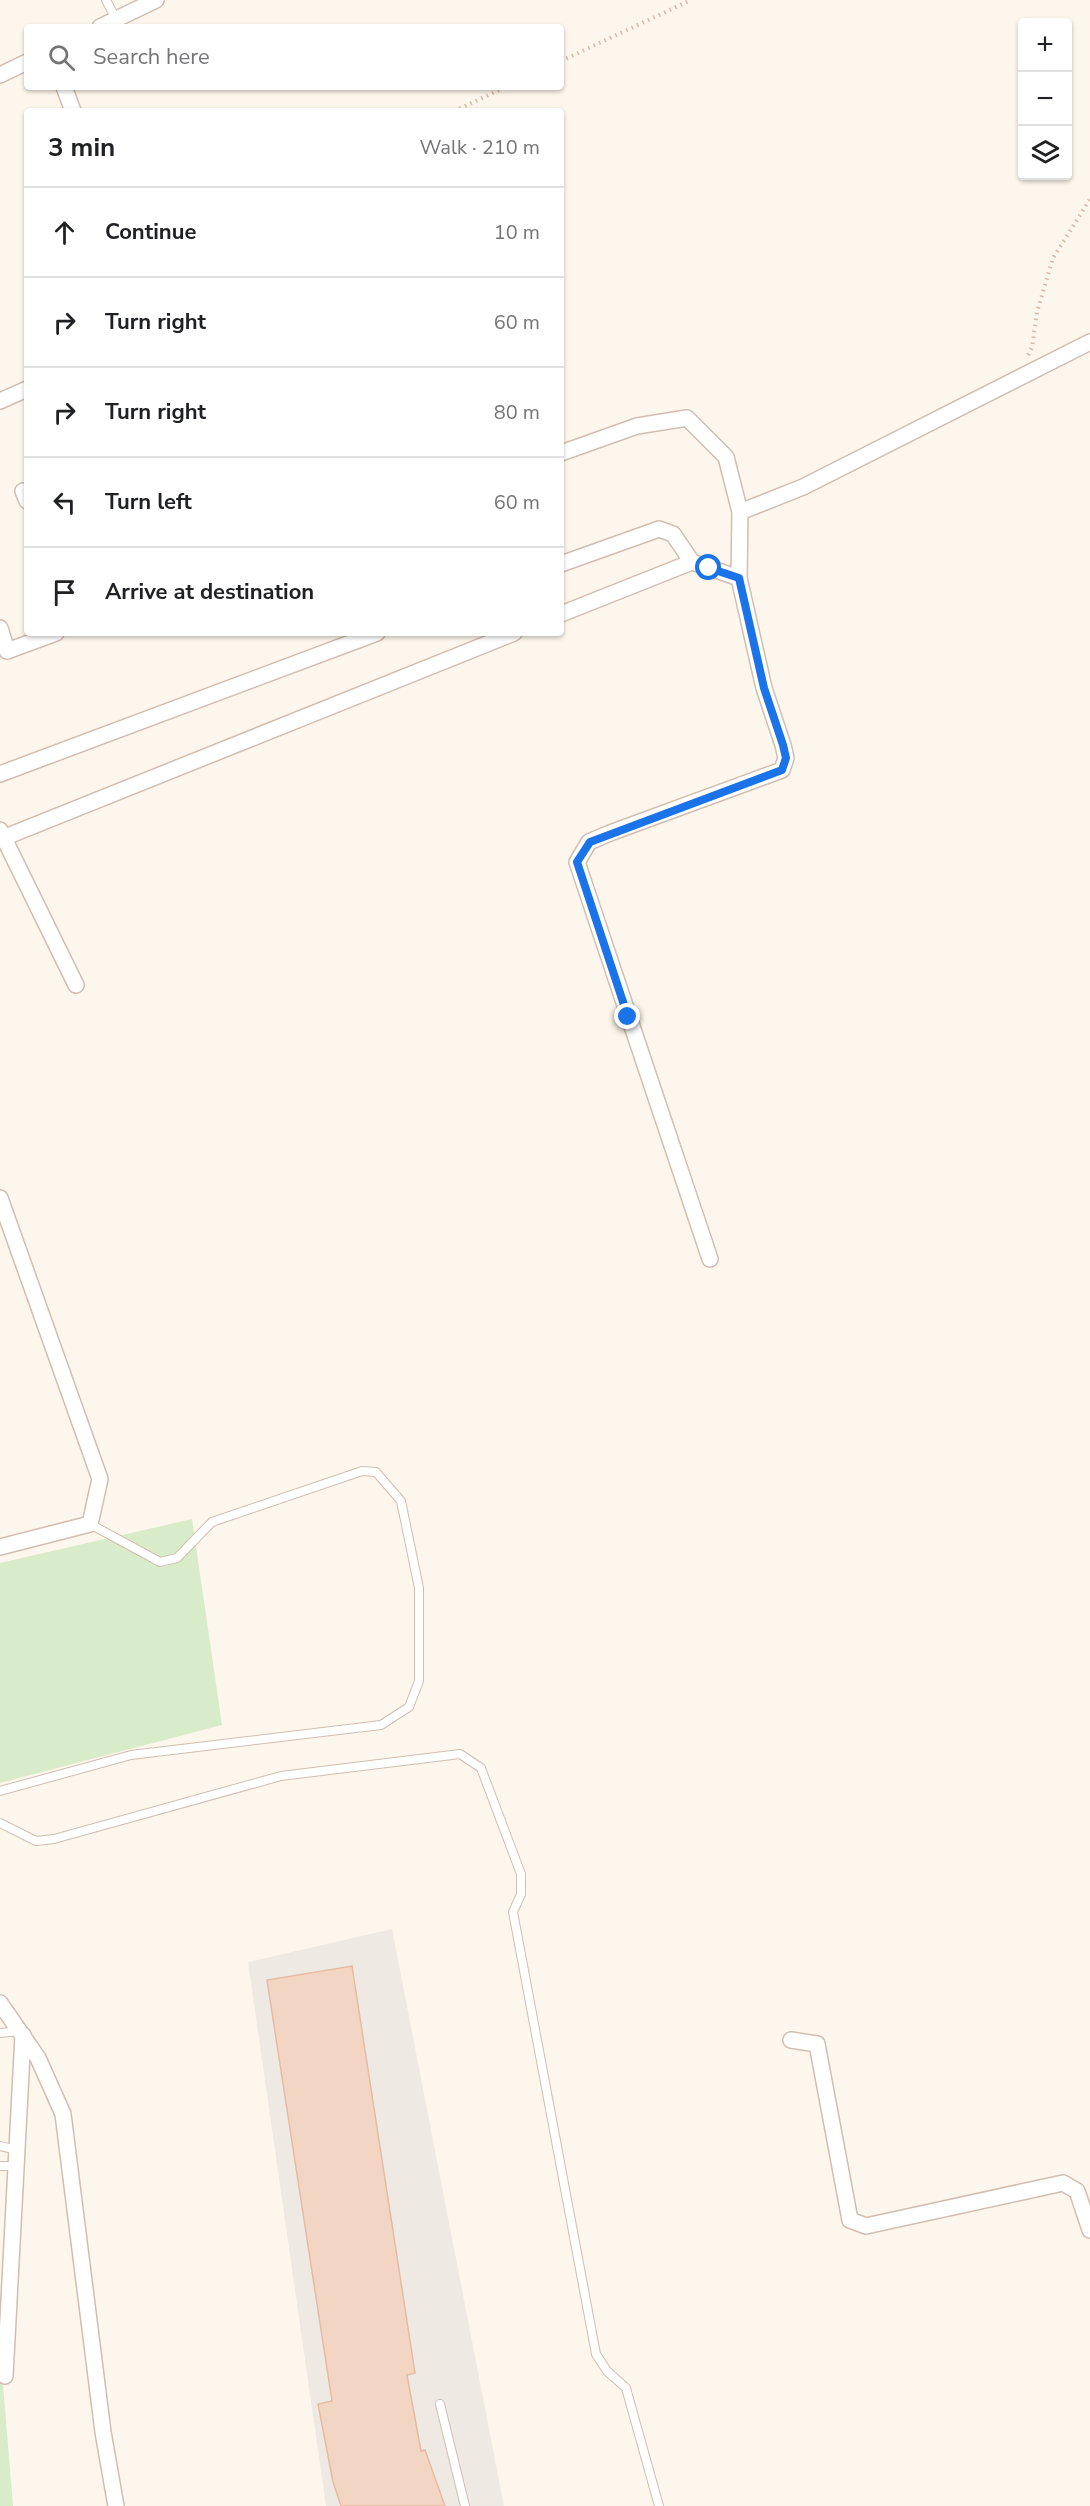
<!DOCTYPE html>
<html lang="en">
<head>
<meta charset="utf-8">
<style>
  :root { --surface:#fff; --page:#f6f6f6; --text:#202124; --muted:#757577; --line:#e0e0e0 }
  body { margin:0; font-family:"Nunito Sans",sans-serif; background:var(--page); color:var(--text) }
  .controls { position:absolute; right:18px; top:18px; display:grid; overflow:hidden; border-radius:6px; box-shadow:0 2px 4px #0004 }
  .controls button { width:54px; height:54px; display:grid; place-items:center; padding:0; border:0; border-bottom:2px solid var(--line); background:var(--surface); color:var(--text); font:30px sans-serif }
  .stop { position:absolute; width:18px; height:18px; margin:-14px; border:4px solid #1a73e8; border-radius:50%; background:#fff }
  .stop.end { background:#1a73e8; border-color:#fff; box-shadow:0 2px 6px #0008 }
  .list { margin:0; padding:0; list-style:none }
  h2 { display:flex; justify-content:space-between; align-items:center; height:78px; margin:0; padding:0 24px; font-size:26px }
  h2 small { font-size:20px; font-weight:400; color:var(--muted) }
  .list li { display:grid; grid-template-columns:39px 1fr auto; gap:18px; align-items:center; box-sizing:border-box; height:90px; padding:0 24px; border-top:2px solid var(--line) }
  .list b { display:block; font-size:22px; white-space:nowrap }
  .list em { font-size:20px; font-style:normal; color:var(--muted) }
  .icon { flex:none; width:33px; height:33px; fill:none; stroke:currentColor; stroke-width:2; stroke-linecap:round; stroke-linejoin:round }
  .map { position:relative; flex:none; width:1090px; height:2506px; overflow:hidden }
  .search { position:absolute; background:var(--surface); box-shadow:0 2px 4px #0004; left:24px; top:24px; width:540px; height:66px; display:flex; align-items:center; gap:15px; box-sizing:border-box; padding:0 21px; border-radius:6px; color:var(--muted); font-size:22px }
  .panel { position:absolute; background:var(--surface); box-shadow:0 2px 4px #0004; left:24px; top:108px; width:540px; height:528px; border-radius:6px }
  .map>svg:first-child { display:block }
</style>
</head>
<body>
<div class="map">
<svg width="1090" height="2506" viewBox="0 0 1090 2506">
  <rect width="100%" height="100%" fill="#fdf6ec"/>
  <path fill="#efe9e4" d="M392,1929L504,2506H326L248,1962Z"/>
  <g fill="#d8ecc9">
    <path d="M192,1519L222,1725L0,1783V1563Z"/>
    <path d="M0,2348L13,2506H0Z"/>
  </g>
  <path fill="#f3d5c3" stroke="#e6bba3" stroke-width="1.5" d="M352,1966L415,2373L407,2375L421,2451L425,2450L445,2506H341L333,2482L318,2404L332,2401L267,1980Z"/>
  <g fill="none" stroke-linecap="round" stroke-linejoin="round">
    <defs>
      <g id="service">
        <path d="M106,0L116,19"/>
        <path d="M0,1791L131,1755L381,1725L409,1707L419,1681V1588L401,1501L376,1472L362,1471L212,1522L177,1558L160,1562L90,1524"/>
        <path d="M0,1823L36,1841L54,1839L281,1776L460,1754L481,1768L521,1874V1894L513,1912L596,2354L607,2371L626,2388L659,2506"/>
        <path d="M0,2033L19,2031"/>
        <path d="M0,2146L17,2150"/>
        <path d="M0,2166H16"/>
        <path d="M440,2404L465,2506"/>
      </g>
      <g id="minor">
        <path d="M100,27L156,0"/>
        <path d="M0,75L27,62"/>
        <path d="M64,87L73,111"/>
        <path d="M0,401L27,389"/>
        <path d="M561,453L637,426L687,418L726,457L740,512L803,487L1090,342"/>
        <path d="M23,491L27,501"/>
        <path d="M561,564L659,529L673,534L692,562L739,578"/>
        <path d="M561,614L692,562"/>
        <path d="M0,628L7,651L56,633"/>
        <path d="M0,774L377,633"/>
        <path d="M0,830L76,985"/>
        <path d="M3,838L514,633"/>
        <path d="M0,1198L100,1479L90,1524L0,1547"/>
        <path d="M710,1259L577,862L589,842L610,833L782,770L786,758L783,745L764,688L739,578L740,512"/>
        <path d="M0,2003L38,2058L63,2114L103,2432L116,2506"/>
        <path d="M791,2040L817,2044L850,2220L866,2226L1063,2183L1077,2191L1090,2230"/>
        <path d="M5,2376L23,2035"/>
      </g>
    </defs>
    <use href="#service" stroke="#d1beb0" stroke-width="10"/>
    <use href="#minor" stroke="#d1beb0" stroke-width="18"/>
    <g stroke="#d9b8a5" stroke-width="4" stroke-dasharray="1.5 4.5" stroke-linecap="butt">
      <path d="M561,61L691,0"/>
      <path d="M454,111L506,87"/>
      <path d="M1028,355L1032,347L1037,312L1053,258L1090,199"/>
    </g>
    <use href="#service" stroke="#fff" stroke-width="8"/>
    <use href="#minor" stroke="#fff" stroke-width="15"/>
  </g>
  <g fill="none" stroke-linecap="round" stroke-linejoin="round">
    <path stroke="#1a73e8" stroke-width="8" d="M628,1017L577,862L590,842L782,770L786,758L783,745L764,688L739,578L709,568"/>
  </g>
</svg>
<div class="controls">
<button>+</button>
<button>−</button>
<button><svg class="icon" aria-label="layers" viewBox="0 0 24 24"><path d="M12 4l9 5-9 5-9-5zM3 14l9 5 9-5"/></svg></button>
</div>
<div class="stop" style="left:709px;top:568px"></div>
<div class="stop end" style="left:628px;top:1017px"></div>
<div class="search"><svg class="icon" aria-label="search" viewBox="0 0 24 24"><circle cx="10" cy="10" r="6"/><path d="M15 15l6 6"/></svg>Search here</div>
<section class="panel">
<h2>3 min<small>Walk · 210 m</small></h2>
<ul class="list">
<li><svg class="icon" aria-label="ahead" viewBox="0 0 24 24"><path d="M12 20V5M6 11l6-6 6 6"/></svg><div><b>Continue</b></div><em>10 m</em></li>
<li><svg class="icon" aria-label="right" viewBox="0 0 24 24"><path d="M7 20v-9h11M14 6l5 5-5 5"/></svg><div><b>Turn right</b></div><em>60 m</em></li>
<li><svg class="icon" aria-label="right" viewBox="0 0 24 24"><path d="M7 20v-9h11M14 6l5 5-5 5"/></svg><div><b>Turn right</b></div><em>80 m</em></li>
<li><svg class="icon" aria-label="left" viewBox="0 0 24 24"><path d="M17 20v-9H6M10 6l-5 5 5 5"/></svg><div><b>Turn left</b></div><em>60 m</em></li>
<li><svg class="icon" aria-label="arrive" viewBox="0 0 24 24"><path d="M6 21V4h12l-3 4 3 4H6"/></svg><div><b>Arrive at destination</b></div></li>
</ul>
</section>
</div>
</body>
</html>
